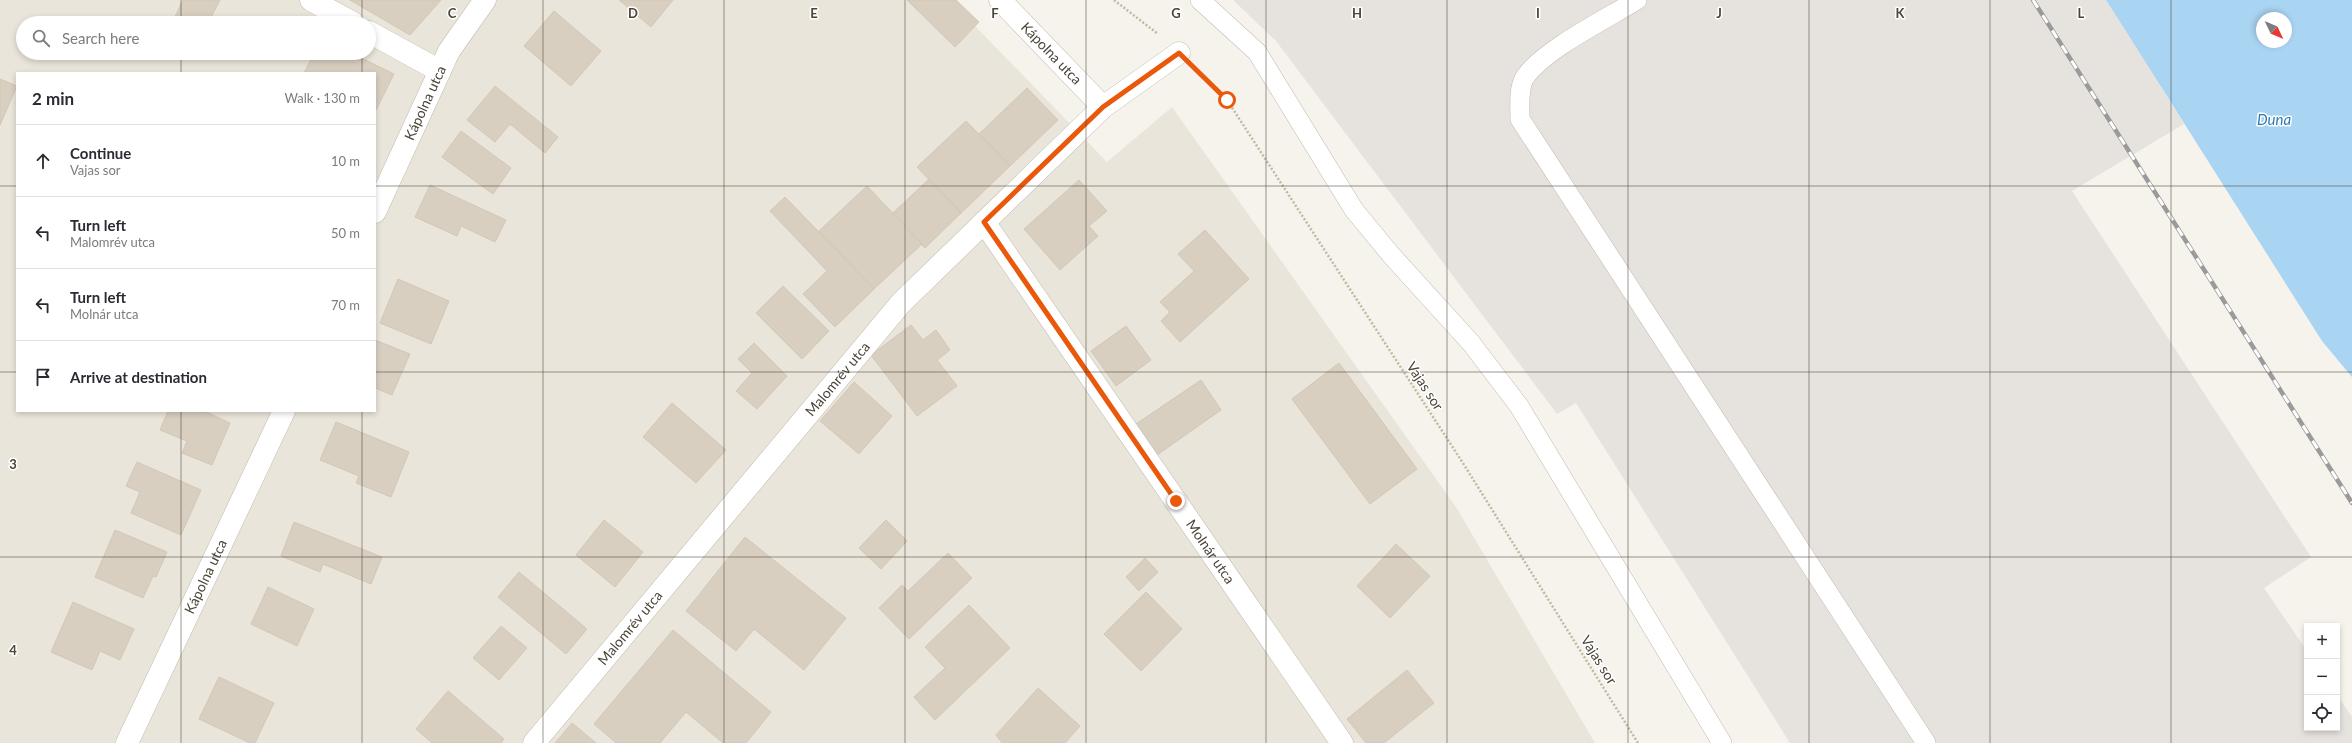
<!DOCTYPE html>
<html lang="en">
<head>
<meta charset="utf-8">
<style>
  :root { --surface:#fff; --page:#f7f7f7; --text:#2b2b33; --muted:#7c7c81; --line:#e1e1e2 }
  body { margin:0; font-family:Lato,sans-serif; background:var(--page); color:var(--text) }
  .controls { position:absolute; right:12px; bottom:12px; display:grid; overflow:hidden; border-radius:0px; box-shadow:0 2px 6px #0003 }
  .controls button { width:36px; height:36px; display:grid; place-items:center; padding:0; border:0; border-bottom:1px solid var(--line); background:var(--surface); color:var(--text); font:20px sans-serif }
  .compass { position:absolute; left:2256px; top:12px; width:36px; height:36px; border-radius:50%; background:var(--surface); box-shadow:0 2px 6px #0003; rotate:134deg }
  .stop { position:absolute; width:12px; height:12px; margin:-9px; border:3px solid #ea580c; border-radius:50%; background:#fff }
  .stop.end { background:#ea580c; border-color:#fff; box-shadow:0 1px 4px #0008 }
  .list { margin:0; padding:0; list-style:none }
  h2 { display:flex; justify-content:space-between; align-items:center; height:52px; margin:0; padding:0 16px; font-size:17px }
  h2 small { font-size:13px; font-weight:400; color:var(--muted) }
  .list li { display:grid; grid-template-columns:26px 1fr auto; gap:12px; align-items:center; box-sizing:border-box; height:72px; padding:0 16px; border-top:1px solid var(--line) }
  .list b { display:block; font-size:15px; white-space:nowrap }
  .list p { margin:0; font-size:13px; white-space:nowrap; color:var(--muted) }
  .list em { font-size:13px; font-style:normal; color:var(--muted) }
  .icon { flex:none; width:22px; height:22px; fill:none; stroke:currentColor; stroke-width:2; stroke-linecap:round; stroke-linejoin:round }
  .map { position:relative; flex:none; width:2352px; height:743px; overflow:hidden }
  .search { position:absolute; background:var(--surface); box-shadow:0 2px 6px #0003; left:16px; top:16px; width:360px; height:44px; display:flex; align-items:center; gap:10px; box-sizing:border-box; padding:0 14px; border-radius:22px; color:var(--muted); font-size:15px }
  .panel { position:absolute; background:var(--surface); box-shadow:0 2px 6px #0003; left:16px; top:72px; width:360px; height:340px; border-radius:0px }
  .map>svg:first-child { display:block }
</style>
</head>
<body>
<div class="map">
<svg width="2352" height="743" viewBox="0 0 2352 743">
  <rect width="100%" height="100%" fill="#f6f3ec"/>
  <path fill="#eae5da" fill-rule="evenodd" d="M0,0H950L1107,162L1172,107L1456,507L1595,743H0ZM23,23H369V53H23ZM17,73H375V411H17Z"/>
  <path fill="#e6e2dd" d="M1233,0H2106L2184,124L2072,191L2311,557L2264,588L2307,651V728H2337V695L2352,717V743H1790L1576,403L1557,414L1276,41Z"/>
  <path fill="#a9d4f2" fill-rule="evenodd" d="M2106,0H2352V377L2322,341ZM2262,18H2286V42H2262Z"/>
  <g fill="#d8cfc1" stroke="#d3c7b4">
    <path d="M183,0H220L208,23H172Z"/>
    <path d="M350,0H441L410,35Z"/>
    <path d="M619,0H673L651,27Z"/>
    <path d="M907,0H956L979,22L955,47Z"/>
    <path d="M554,11L601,51L571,86L524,46Z"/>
    <path d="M314,53H351L394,74L375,112V73H304Z"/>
    <path d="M0,79L17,86L0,125Z"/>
    <path d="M495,86L558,137L545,153L510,124L495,142L467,120Z"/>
    <path d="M1027,88L1058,120L1010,166L979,134Z"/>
    <path d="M966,121L1010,166L961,213L917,167Z"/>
    <path d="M461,131L511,168L493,194L442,157Z"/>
    <path d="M929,179L961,213L925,248L893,213Z"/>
    <path d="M1079,180L1107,211L1089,226L1098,236L1060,270L1024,229Z"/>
    <path d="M430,185L506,220L495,242L461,226L457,236L415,217Z"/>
    <path d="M867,186L922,244L874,289L819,231Z"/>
    <path d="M785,197L874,289L835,327L803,294L827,271L770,211Z"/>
    <path d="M1205,230L1249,279L1180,342L1161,321L1170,312L1160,302L1194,271L1178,254Z"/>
    <path d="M398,279L449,301L431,344L380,323Z"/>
    <path d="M783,286L829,331L802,359L756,313Z"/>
    <path d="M911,325L923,340L936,330L950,350L937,360L957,386L917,416L871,355Z"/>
    <path d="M1126,326L1151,360L1116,386L1091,351Z"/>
    <path d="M375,340L410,354L392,395L375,388Z"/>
    <path d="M754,343L787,376L757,409L736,391L752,373L738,359Z"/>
    <path d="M1339,363L1417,469L1370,504L1292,399Z"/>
    <path d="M1201,380L1221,410L1157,455L1136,424Z"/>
    <path d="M854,382L892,416L859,454L820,421Z"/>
    <path d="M672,403L726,450L696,483L643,437Z"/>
    <path d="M168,411H204L230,423L212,465L182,453L187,441L160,430Z"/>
    <path d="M336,422L409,452L391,497L356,483L359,476L320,460Z"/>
    <path d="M137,462L201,490L181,535L131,513L140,492L126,486Z"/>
    <path d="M604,520L643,552L615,587L576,555Z"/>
    <path d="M886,520L907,541L881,569L859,548Z"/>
    <path d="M294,522L382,557L371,584L323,564L320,572L281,556Z"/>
    <path d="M115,530L167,552L156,577L153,576L143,598L95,577Z"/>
    <path d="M745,537L846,618L804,670L754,629L736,651L686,611Z"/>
    <path d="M1396,544L1430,576L1390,618L1357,586Z"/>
    <path d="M948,553L972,578L909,639L879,608L902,585L908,591Z"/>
    <path d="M1145,558L1158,572L1139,591L1126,577Z"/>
    <path d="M519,572L587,629L566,654L498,597Z"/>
    <path d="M268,587L314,609L297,646L251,624Z"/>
    <path d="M1146,592L1182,629L1141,671L1104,634Z"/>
    <path d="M73,602L134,629L120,660L100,651L92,670L51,652Z"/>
    <path d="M969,605L1010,648L935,720L914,697L945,668L925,647Z"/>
    <path d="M501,626L527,648L499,680L473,658Z"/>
    <path d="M673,630L771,712L746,743H723L686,712L660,743H616L594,724Z"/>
    <path d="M1407,670L1434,703L1384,743H1366L1347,719Z"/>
    <path d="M219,677L274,703L255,743H250L199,719Z"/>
    <path d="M1038,688L1080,726L1065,743H1002L996,735Z"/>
    <path d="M448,691L504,739L501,743H432L416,729Z"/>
    <path d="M572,723L596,743H555Z"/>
  </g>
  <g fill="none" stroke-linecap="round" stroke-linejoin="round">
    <defs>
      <g id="service">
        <path d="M1200,0L1257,52L1354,210L1392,256L1471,343L1519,406L1722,743"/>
        <path d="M1637,0C1606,19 1545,49 1525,77C1518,88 1520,107 1520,119L1926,743"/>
      </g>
      <g id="minor">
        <path d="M311,0L353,23"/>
        <path id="s1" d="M1000,0L1103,107"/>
        <path d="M369,32L440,71"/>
        <path id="s2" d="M375,212L449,51L485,0"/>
        <path id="s3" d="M984,222L1342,743"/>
        <path id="s4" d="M127,743L284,411"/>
        <path id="s5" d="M534,743L901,303L1103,107L1179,53"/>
      </g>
    </defs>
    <use href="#service" stroke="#c2bbae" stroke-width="20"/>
    <use href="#minor" stroke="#c2bbae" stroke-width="23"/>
    <g stroke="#c4b79f" stroke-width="2.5" stroke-dasharray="2 2" stroke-linecap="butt">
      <path d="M1114,0L1158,34"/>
      <path d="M1199,73L1227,100L1461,460L1638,743"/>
    </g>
    <use href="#service" stroke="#fff" stroke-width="19"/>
    <use href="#minor" stroke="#fff" stroke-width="22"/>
    <defs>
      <path id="rail" d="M2033,0L2352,503"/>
    </defs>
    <use href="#rail" stroke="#9a9a9a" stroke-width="4.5"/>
    <use href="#rail" stroke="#fff" stroke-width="3" stroke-dasharray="9" stroke-linecap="butt"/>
  </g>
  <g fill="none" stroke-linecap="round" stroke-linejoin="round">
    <path stroke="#ea580c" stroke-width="5" d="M1176,501L984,222L1103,107L1179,53L1227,100"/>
  </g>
  <path fill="none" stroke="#4b4439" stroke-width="1" stroke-opacity="0.55" d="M181,0V23M362,0V23M543,0V743M724,0V743M905,0V743M1086,0V743M1266,0V743M1447,0V743M1628,0V743M1809,0V743M1990,0V743M2171,0V743M181,53V73M362,53V73M0,186H17M375,186H2352M0,372H17M375,372H2352M181,411V743M362,411V743M0,557H2352"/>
  <g text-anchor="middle" stroke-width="3" stroke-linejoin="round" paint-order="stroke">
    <g font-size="14" fill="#4b4439" stroke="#fff">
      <text dy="5" stroke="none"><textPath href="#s1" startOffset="74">Kápolna utca</textPath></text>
      <text dy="5" stroke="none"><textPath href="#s2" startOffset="120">Kápolna utca</textPath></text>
      <text dy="5" stroke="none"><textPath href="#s5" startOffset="474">Malomrév utca</textPath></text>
      <text transform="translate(1425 386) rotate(57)" y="5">Vajas sor</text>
      <text dy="5" stroke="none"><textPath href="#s3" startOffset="400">Molnár utca</textPath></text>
      <text dy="5" stroke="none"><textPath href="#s4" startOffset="184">Kápolna utca</textPath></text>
      <text dy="5" stroke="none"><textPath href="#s5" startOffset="150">Malomrév utca</textPath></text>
      <text transform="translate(1599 660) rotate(58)" y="5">Vajas sor</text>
    </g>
    <g font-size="15" font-style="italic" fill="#2e7ab2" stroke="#fff">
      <text x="2274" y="125">Duna</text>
    </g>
  </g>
  <g font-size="13" text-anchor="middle" font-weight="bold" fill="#4b4439" stroke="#fff" stroke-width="3" stroke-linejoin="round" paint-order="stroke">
    <text x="452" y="18">C</text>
    <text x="633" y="18">D</text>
    <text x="814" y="18">E</text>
    <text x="995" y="18">F</text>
    <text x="1176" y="18">G</text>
    <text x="1357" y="18">H</text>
    <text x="1538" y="18">I</text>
    <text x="1719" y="18">J</text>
    <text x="1900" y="18">K</text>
    <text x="2081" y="18">L</text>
    <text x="13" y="469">3</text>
    <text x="13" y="655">4</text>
  </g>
</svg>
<div class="controls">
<button>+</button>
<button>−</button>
<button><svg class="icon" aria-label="locate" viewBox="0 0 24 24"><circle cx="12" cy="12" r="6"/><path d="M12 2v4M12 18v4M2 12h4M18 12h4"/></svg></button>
</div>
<svg class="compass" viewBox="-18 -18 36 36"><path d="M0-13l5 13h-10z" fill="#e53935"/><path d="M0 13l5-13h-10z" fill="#7c7c81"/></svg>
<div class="stop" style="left:1227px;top:100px"></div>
<div class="stop end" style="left:1176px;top:501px"></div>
<div class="search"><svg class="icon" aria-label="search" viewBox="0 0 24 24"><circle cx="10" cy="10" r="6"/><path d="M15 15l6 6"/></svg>Search here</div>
<section class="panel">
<h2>2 min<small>Walk · 130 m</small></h2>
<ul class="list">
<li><svg class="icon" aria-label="ahead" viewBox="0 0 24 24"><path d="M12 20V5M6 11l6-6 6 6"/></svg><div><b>Continue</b><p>Vajas sor</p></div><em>10 m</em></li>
<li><svg class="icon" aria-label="left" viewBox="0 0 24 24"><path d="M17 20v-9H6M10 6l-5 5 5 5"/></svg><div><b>Turn left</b><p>Malomrév utca</p></div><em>50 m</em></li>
<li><svg class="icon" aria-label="left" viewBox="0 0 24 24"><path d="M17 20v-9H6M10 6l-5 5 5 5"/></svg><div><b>Turn left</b><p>Molnár utca</p></div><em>70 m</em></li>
<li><svg class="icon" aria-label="arrive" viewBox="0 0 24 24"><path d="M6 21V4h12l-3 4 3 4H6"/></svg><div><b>Arrive at destination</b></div></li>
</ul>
</section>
</div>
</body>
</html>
